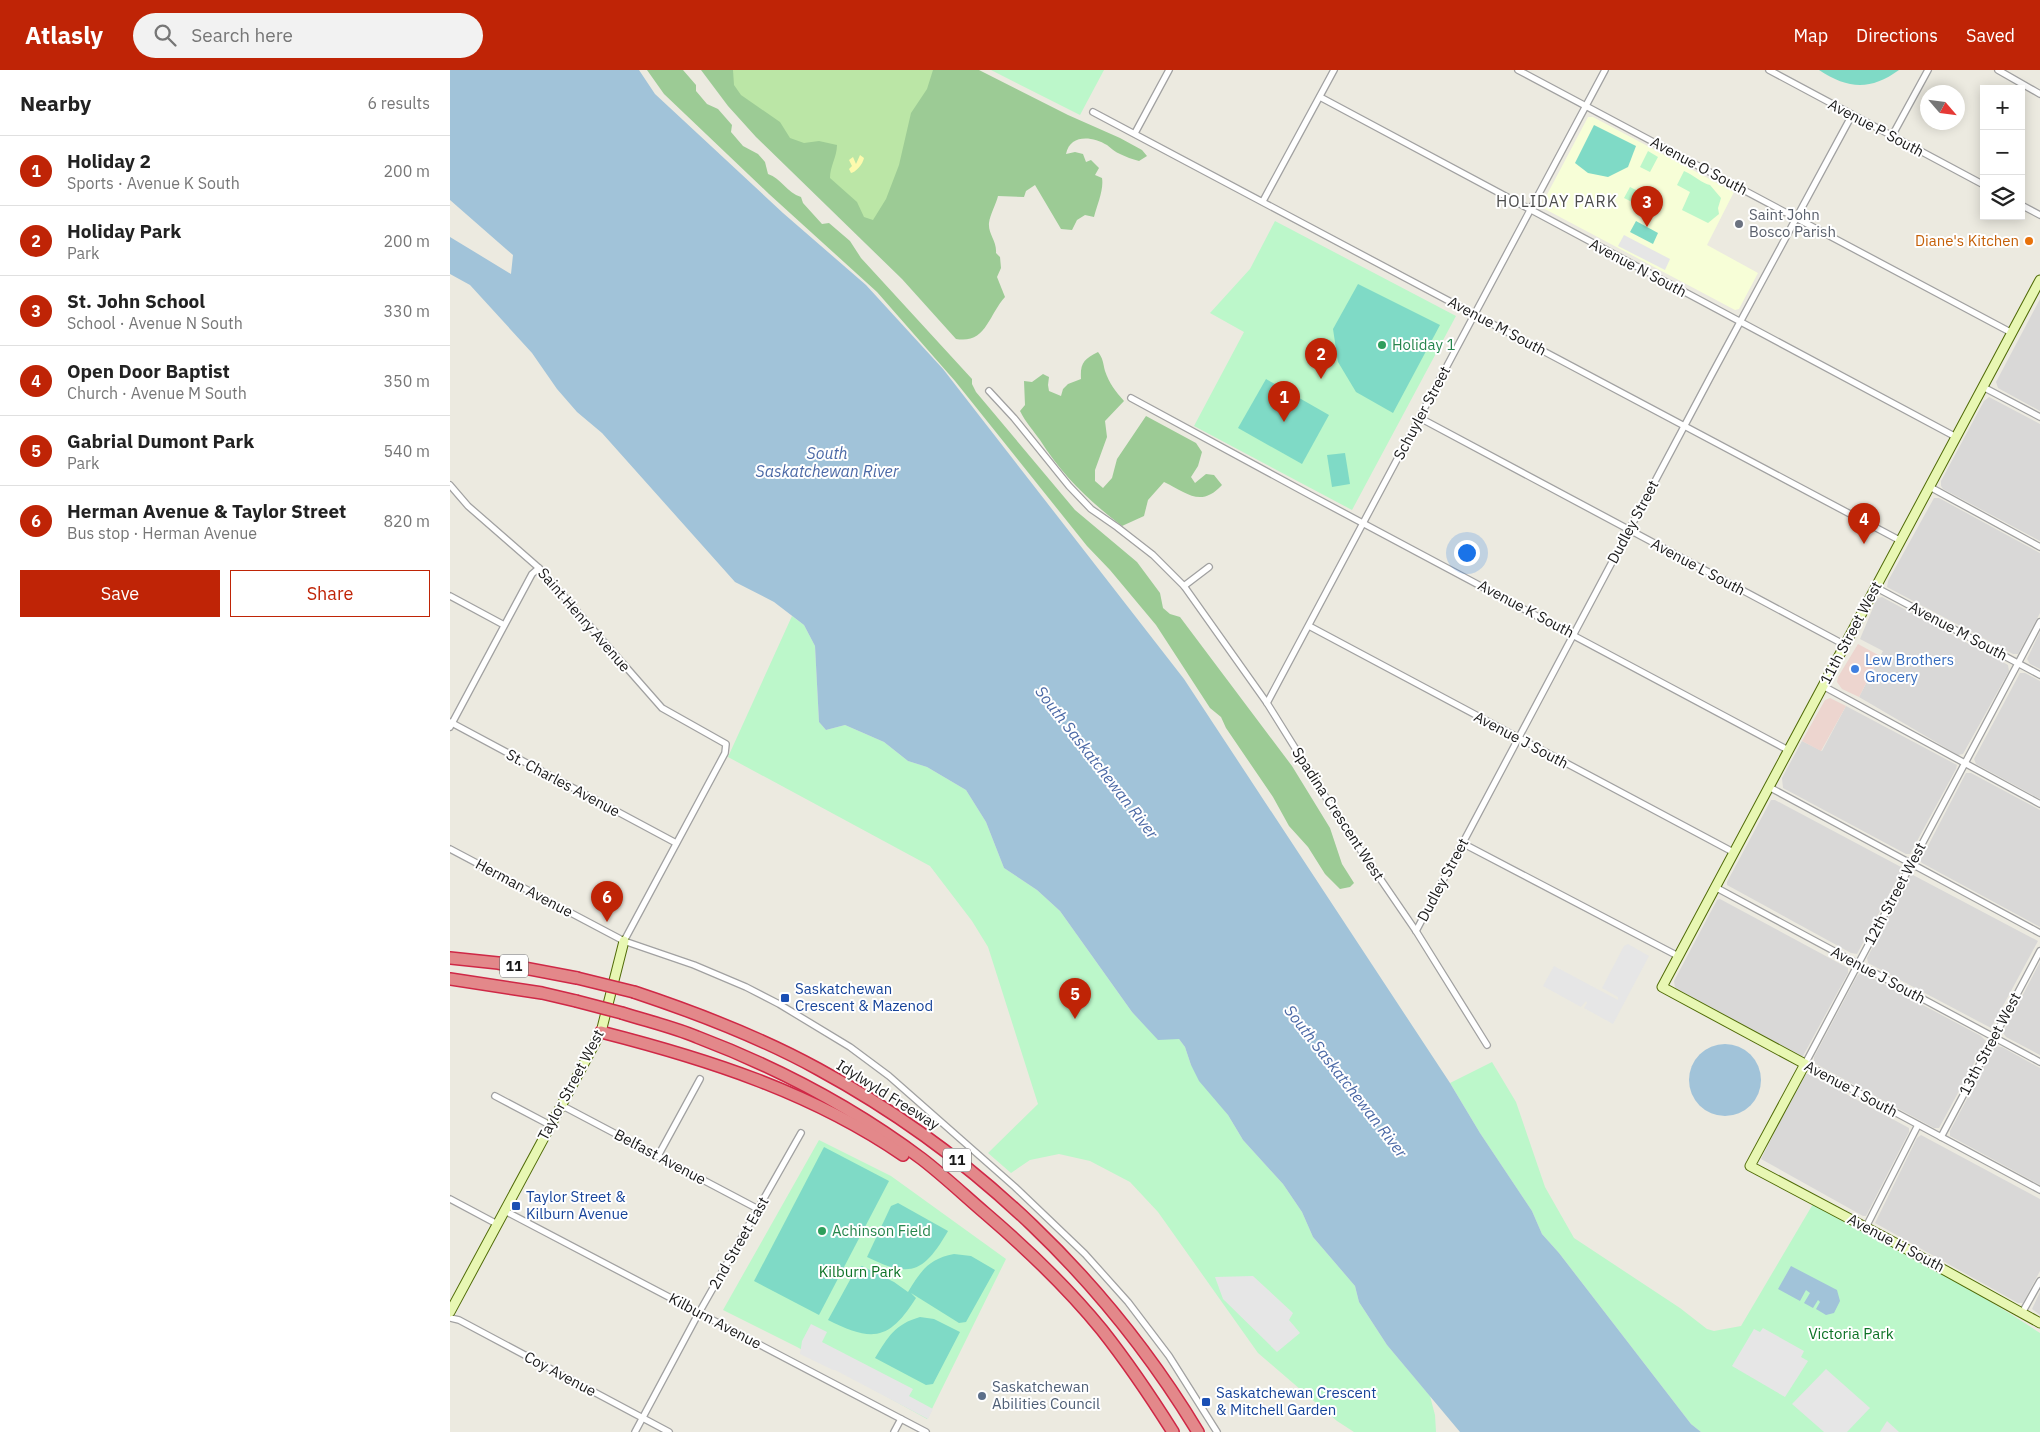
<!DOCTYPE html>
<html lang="en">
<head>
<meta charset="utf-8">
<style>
  :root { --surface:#fff; --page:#f2f2f2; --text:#222; --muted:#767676; --line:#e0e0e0; --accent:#bf2406 }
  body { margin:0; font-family:"IBM Plex Sans",sans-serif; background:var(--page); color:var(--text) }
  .controls { position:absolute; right:15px; top:15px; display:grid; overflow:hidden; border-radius:0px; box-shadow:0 2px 12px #0003 }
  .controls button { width:45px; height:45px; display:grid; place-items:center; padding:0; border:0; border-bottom:1px solid var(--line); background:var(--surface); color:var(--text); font:25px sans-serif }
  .compass { position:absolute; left:1470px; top:15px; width:45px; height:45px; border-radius:50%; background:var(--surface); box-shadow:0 2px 12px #0003; rotate:118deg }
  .you { position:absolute; left:1016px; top:482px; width:18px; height:18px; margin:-12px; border:4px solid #fff; border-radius:50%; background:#1a73e8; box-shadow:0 0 0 8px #1a73e833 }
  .badge { display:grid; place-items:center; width:32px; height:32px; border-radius:50%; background:var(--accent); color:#fff; font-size:16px; font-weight:700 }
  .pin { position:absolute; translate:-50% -41px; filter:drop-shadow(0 1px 2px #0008) }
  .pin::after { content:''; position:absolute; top:26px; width:18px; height:15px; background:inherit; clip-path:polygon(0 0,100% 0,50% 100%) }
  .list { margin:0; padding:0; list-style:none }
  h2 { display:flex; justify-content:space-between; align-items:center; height:65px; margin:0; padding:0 20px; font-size:21px }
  h2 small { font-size:16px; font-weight:400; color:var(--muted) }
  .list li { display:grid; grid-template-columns:32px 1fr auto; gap:15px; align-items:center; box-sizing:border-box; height:70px; padding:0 20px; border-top:1px solid var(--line) }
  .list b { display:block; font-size:19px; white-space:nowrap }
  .list p { margin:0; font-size:16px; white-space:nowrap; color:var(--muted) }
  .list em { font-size:16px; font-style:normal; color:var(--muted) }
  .actions { display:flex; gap:10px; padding:15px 20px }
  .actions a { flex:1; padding:11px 0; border:1px solid var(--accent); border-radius:0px; text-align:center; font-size:18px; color:var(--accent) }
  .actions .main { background:var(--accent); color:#fff }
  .icon { flex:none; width:28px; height:28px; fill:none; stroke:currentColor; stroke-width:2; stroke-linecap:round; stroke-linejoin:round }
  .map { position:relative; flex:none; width:1590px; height:1362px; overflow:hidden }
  header { display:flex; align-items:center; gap:30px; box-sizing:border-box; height:70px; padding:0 25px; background:var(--accent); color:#fff }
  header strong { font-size:24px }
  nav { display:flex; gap:28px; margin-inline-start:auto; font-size:18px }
  .search { width:350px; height:45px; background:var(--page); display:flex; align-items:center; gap:12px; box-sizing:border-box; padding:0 18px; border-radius:28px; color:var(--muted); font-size:19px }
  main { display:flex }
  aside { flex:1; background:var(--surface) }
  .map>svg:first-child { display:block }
</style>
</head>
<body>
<header>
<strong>Atlasly</strong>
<div class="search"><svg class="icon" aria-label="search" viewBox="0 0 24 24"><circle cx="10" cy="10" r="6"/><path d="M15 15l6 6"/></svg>Search here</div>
<nav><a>Map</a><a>Directions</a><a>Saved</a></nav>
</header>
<main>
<aside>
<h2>Nearby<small>6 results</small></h2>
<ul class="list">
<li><span class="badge">1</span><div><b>Holiday 2</b><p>Sports · Avenue K South</p></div><em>200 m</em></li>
<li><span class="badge">2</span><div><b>Holiday Park</b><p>Park</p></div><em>200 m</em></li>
<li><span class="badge">3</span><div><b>St. John School</b><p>School · Avenue N South</p></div><em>330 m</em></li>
<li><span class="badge">4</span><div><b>Open Door Baptist</b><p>Church · Avenue M South</p></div><em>350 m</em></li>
<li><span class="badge">5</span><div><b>Gabrial Dumont Park</b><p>Park</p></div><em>540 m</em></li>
<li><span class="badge">6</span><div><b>Herman Avenue &amp; Taylor Street</b><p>Bus stop · Herman Avenue</p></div><em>820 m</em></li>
</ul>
<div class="actions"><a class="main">Save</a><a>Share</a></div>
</aside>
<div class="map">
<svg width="1590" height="1362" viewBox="0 0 1590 1362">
  <rect width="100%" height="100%" fill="#eceae0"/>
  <g fill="#d9d8d7">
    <path d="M1590,229V341L1548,318L1546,312Z"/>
    <path d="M1539,327L1590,354V471L1493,419L1491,416V411L1534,331Z"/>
    <path d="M1484,428H1489L1590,483V543L1568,584H1563L1437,517L1438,511Z"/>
    <path d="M1432,527L1558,595L1559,601L1513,684L1508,685L1409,627L1433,581L1410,569L1425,533L1428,528Z"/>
    <path d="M1590,562V599L1580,594L1577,589Z"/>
    <path d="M1570,603H1575L1590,611V729L1526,694L1524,689Z"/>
    <path d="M1396,636L1507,695L1506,699L1460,784H1456L1333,718L1332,708L1352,671L1372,681Z"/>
    <path d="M1516,703H1521L1590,740V857L1472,793L1470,791Z"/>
    <path d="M1321,730H1325L1451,797V802L1407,884L1401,883L1277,815V812Z"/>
    <path d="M1463,805L1588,871L1541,958L1418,893L1417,888L1460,806Z"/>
    <path d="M1270,829L1398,898V903L1353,986H1350L1225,918L1224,911L1267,830Z"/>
    <path d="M1590,892V985L1556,967L1553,963Z"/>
    <path d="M1411,902L1531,966L1536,971L1489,1058H1484L1364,993V987L1407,906Z"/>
    <path d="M1545,976L1552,977L1590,998V1115L1500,1066V1061Z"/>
    <path d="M1356,1004H1359L1459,1058V1062L1416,1146H1413L1311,1089L1353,1006Z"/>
    <path d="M1471,1065L1590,1129V1201L1573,1233H1568L1425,1153L1467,1068Z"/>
    <path d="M1590,1222V1245L1582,1239Z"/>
  </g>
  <g fill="#edd5cf">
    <path d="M1408,574L1430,586L1409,627L1392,619L1387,612L1388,607Z"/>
    <path d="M1380,628L1396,636L1371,681L1352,671L1375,630Z"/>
  </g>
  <path fill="#f7fed7" d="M1138,47H1143L1284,122L1257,175L1308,203L1289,239L1285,240L1093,138L1092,134Z"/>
  <path fill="#bbe6a6" d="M262,0H514L424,167Z"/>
  <g fill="#9ccb95">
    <path d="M197,0H233L246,15V21L257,34L268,39L282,55L281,62L293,76L308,84L315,92L318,104C331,108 337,123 351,127L353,133L372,154L379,153L400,171L411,188L522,309V314L526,322L625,440L687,492L710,523L713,538L720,544L730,547L842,696L880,758L892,794L904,813L900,817L890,819L875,804L858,777L839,756L823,727L776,658L771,647L760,638L706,555L660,500L637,476L505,311L427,222L319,124L214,24Z"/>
    <path d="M251,0H283L284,15L291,25L330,52L340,68L354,73L369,71L387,75C387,87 380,96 380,108L407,132L414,147L423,150L436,129L449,95L461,43L477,19L483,0H529L618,45L670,68L692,80L697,86L689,91C682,89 676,87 670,84C665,82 661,78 657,75C642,66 620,64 616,84L625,82L633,84L636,92L641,90L649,98L645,105L652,108C654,120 647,135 644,147L635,145L627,150L622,160L611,159L585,115L576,121L574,127L548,126C546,134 540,145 539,153C538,164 547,171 546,183L550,187L551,198L547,207L555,227C538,246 536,274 506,269L452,209L306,67L278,36Z"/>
    <path d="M648,282C653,288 653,293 655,301C659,313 666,322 674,331L655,351L657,367L645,400V411L653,418L662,408L667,389L696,346L746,373L752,382L748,396L741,407L745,413L756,404L764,405L772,415C751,438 737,423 714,412L698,430L694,446L672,456C640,432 611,404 590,370C583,360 576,353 570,341L575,335L574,311L582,312L593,304L599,307L598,315L599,321L611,326L613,319L618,314L631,309C630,293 634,289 648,282Z"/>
  </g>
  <path fill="#fdfaad" d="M410,85L414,88C413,94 405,103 401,103L399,99L402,96L399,90L403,87L406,94Z"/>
  <g fill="#bcf7ca">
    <path d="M541,0H654L630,45Z"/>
    <path d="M1198,81L1208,87L1200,102L1190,97Z"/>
    <path d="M1234,101C1242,104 1253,114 1260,115L1271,128L1268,138L1269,144L1258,153L1232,140L1240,122L1227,115Z"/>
    <path d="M1180,117L1188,121L1182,132L1174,128Z"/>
    <path d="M825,151L1006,246L902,440L744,356L794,262L760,243L800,199Z"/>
    <path d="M342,546L354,555L365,576L369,652L376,660L395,655L434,672L458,691L477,697L516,720L536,752L554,798L587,820L610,841L682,942L708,969H729L735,977L741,995L778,1045L793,1070L833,1114L852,1142L863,1167L905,1216L909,1232L937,1275L980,1326L985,1345L986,1362H904L887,1351L808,1283L708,1142L680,1112L640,1091L609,1084L580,1090L561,1103L538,1083L588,1034L538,877L522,851L480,796L278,687Z"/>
    <path d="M1042,992L1066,1032L1095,1117L1124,1168L1230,1238L1257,1259L1264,1261L1291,1256L1363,1134C1439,1175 1518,1215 1590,1263V1362H1251L1241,1354L1109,1183L1092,1164L1082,1141L1030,1063L1000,1013Z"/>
    <path d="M369,1070L441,1106L556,1189L477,1349L347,1277L273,1240Z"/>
  </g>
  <g fill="#7fdac6">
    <path d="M1369,0H1449C1420,21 1398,19 1369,0Z"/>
    <path d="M1144,55L1186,76L1178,97L1158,107L1138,103L1125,93Z"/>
    <path d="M1186,151L1208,163L1203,174L1180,162Z"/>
    <path d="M908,214L990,255L943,343L906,322L888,292L883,259Z"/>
    <path d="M816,309L879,345L852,394L788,358Z"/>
    <path d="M895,383L900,414L882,417L877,385Z"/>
    <path d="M374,1077L439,1111L369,1245L304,1211Z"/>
    <path d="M448,1133L498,1161C474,1202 461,1209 417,1187L441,1136Z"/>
    <path d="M504,1184L521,1186L545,1200L516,1252L509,1253L461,1223L466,1228C439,1271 422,1272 378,1250L406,1199L412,1196L444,1212L458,1222C471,1201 478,1189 504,1184Z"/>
    <path d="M470,1247L484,1249L510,1262L483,1314L476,1315L425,1288C438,1267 445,1254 470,1247Z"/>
  </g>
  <g fill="#e6e6e6">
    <path d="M1174,165L1220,189L1215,200L1168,176Z"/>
    <path d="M1178,874L1199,886L1163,954L1134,938L1137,933L1136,931L1131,937L1093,916L1104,896L1168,930V927L1152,918L1174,876Z"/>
    <path d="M803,1206L843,1243L839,1250L850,1263L827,1282L773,1229L765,1207Z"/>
    <path d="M361,1254L377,1262L372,1272L463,1319L459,1326L483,1339L478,1349L385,1300H383L350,1284L352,1271Z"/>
    <path d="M1313,1258L1354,1281L1351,1287L1358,1291L1335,1327L1282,1296L1304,1259L1310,1262Z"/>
    <path d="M1376,1299L1420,1338L1397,1362H1374L1342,1334Z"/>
    <path d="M1437,1351L1449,1362H1430Z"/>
  </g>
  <g fill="#a1c3d9">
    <path d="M0,0H189L205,24L333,143L416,215L493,299L734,609L1000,1013L1030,1063L1082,1141L1092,1164L1109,1183L1241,1354L1251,1362H1010L937,1275L909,1232L905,1216L863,1167L852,1142L833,1114L793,1070L778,1045L749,1011L741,995L735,977L729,969L708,970L682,942L610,841L587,820L554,798L536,752L516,720L477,697L458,691L434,672L395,655L376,660L369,652L365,576L354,555L324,532L285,512L152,363L127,342L107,319L82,283L20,215L0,204V167L61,204L63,185L0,130Z"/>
    <circle cx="1275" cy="1010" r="36"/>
    <path d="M1341,1196L1387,1220L1390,1231L1384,1243L1376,1245L1366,1239L1370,1232L1368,1230L1363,1238L1354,1233L1360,1223L1356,1220L1350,1231L1328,1219Z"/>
  </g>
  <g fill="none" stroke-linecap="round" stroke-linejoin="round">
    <defs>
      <g id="street">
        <path d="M1068,0L1562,263"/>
        <path d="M1319,0L1534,115"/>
        <path d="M1548,0L1590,24"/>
        <path d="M870,27L1506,367"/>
        <path d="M643,42L1451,471"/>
        <path d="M685,63L719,0"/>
        <path d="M1442,66L1478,0"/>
        <path d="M813,131L884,0"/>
        <path d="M1571,135L1590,145"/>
        <path d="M1533,317L1590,347"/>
        <path d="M539,321L564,348L619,416L641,439L667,457L703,485L734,516L817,633L890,750L966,861L1037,975"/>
        <path d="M681,328L860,425L1338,680"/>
        <path d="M970,348L1395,575"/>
        <path d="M0,415L18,436L89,498L212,638L276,674L275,683L174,871"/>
        <path d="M1480,417L1590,477"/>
        <path d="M734,516L759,497"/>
        <path d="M1425,517L1590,605"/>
        <path d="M0,526L54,555"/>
        <path d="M1590,552L1355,994L1590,1120"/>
        <path d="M859,556L1283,782"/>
        <path d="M1373,616L1590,734"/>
        <path d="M817,633L1155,0"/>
        <path d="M0,652L226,773"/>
        <path d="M0,657L82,504L89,498"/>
        <path d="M1319,717L1590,863"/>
        <path d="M1012,773L1228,886"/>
        <path d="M0,779L174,871L244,895L296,917L329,934L400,977L439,1006L565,1117L635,1184L678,1232L719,1286L767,1362"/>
        <path d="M1265,817L1590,992"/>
        <path d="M966,861L1262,304L1402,45"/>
        <path d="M45,1026L100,1055"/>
        <path d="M111,1035L308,1139"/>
        <path d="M1491,1067L1590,881"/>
        <path d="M208,1086L250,1009"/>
        <path d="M0,1129L47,1154"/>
        <path d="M55,1141L476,1362"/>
        <path d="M1416,1157L1468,1055"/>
        <path d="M1572,1243L1590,1211"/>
        <path d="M0,1248L9,1250L219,1362"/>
        <path d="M185,1362L246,1248L351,1063"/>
        <path d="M444,1362L451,1349"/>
      </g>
      <g id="secondary">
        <path d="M1590,210L1212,917L1355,994L1300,1096L1451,1176L1590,1253"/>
        <path d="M0,1242L151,962L174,871"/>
      </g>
      <g id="highway">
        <path d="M0,888L48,893L127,908"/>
        <path d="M0,909L92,923L126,931"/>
        <path d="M184,922C247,943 310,967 368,999C525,1084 656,1210 748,1362"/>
        <path d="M172,943C197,951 223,957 247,967C326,997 404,1038 472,1089C494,1106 514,1125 535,1143C577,1179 617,1217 652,1260C678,1293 701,1327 723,1362"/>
        <path d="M151,962C257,989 361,1022 453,1085"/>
      </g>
    </defs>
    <use href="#street" stroke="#a1a1a1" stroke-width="8"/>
    <use href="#secondary" stroke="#506b07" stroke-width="11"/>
    <use href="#highway" stroke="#cf2846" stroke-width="14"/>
    <use href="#street" stroke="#fff" stroke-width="5.5"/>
    <use href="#secondary" stroke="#e8f7b3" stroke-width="9"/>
    <use href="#highway" stroke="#e3888a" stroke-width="11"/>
    <defs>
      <g id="highway-bridge">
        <path d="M127,908L184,922"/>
        <path d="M126,931L172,943"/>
      </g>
    </defs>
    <use href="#highway-bridge" stroke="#cf2846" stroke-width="14" stroke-linecap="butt"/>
    <use href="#highway-bridge" stroke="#e3888a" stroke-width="11"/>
  </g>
  <circle fill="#6b7280" stroke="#fff" stroke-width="2" cx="1289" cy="154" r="5"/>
  <circle fill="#e8710a" stroke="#fff" stroke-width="2" cx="1579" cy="171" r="5"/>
  <g fill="#2e9e5b" stroke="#fff" stroke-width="2">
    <circle cx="932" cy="275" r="5"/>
    <circle cx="372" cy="1161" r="5"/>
  </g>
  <circle fill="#3f7fe0" stroke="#fff" stroke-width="2" cx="1405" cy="599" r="5"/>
  <g fill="#1a4fb4" stroke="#fff" stroke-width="2">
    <rect x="330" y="923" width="10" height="10" rx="2.5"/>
    <rect x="61" y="1131" width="10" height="10" rx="2.5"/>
    <rect x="751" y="1327" width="10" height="10" rx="2.5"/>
  </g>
  <circle fill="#5c6f8a" stroke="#fff" stroke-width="2" cx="532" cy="1326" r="5"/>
  <g text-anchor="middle" stroke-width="4" stroke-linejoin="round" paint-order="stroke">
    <g fill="#fff" stroke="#5f5f5f" stroke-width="1">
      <rect x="50" y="884.5" width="28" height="23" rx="4"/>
      <rect x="493" y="1078.5" width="28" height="23" rx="4"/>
    </g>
    <g font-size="14" font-weight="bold" fill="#1a1a1a">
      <text x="64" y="901">11</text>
      <text x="507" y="1095">11</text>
    </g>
    <g font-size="15" fill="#1a1a1a" stroke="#fff">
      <text transform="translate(1426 58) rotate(28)" y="5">Avenue P South</text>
      <text transform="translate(1249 96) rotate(28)" y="5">Avenue O South</text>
      <text transform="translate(1188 198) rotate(28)" y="5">Avenue N South</text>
      <text transform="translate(1047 256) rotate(28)" y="5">Avenue M South</text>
      <text transform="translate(972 343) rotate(-62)" y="5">Schuyler Street</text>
      <text transform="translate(1183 452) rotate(-62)" y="5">Dudley Street</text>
      <text transform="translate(1248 497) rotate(28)" y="5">Avenue L South</text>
      <text transform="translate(1076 539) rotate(28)" y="5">Avenue K South</text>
      <text transform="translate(134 550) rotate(49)" y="5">Saint Henry Avenue</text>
      <text transform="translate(1508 561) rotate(28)" y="5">Avenue M South</text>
      <text transform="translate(1401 563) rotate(-62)" y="5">11th Street West</text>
      <text transform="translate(1071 670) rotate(28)" y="5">Avenue J South</text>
      <text transform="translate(113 713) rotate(28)" y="5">St. Charles Avenue</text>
      <text transform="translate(888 744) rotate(57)" y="5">Spadina Crescent West</text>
      <text transform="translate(993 810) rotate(-62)" y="5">Dudley Street</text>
      <text transform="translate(74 818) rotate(28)" y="5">Herman Avenue</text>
      <text transform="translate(1445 824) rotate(-62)" y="5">12th Street West</text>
      <text transform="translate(1428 905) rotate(28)" y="5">Avenue J South</text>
      <text transform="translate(1540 974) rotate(-62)" y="5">13th Street West</text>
      <text transform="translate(121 1015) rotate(-62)" y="5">Taylor Street West</text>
      <text transform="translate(1401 1019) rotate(28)" y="5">Avenue I South</text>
      <text transform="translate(438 1025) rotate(32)" y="5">Idylwyld Freeway</text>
      <text transform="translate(210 1087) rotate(28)" y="5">Belfast Avenue</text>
      <text transform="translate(289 1173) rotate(-60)" y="5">2nd Street East</text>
      <text transform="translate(1446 1173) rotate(28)" y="5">Avenue H South</text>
      <text transform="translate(265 1251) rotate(28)" y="5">Kilburn Avenue</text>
      <text transform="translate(110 1304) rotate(28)" y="5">Coy Avenue</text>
    </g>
    <g font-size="15" fill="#5b616d" stroke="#fff" text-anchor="start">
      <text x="1299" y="150">Saint John<tspan x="1299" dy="17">Bosco Parish</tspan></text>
    </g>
    <g font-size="15" fill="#c56008" stroke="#fff" text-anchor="end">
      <text x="1569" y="176">Diane's Kitchen</text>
    </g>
    <g font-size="15" fill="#27864d" stroke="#fff" text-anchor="start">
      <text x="942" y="280">Holiday 1</text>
      <text x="382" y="1166">Achinson Field</text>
    </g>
    <g font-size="15" fill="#366cbe" stroke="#fff" text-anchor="start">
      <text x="1415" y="595">Lew Brothers<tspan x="1415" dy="17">Grocery</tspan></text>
    </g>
    <g font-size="15" fill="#164399" stroke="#fff" text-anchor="start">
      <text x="345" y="924">Saskatchewan<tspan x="345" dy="17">Crescent &amp; Mazenod</tspan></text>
      <text x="76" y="1132">Taylor Street &amp;<tspan x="76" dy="17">Kilburn Avenue</tspan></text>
      <text x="766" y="1328">Saskatchewan Crescent<tspan x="766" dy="17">&amp; Mitchell Garden</tspan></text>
    </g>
    <g font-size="15" fill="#0e7327" stroke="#fff">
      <text x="410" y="1207">Kilburn Park</text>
      <text x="1401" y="1269">Victoria Park</text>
    </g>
    <g font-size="15" fill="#4e5e75" stroke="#fff" text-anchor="start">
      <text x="542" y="1322">Saskatchewan<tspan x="542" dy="17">Abilities Council</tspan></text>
    </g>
    <g font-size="16" letter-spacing="1" fill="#4d4d4d" stroke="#fff">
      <text x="1107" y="137">HOLIDAY PARK</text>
    </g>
    <g font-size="16" font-style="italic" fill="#4b69a6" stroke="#fff">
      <text x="377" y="389">South<tspan x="377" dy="18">Saskatchewan River</tspan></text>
      <text transform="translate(647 692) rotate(52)" y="6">South Saskatchewan River</text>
      <text transform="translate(896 1011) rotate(52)" y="6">South Saskatchewan River</text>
    </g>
  </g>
</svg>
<div class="controls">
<button>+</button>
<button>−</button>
<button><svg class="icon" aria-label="layers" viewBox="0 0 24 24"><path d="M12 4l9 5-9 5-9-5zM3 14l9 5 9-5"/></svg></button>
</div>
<svg class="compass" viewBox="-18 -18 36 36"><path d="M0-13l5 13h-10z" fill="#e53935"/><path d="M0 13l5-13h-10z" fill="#767676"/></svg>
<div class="you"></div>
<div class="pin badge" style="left:834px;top:352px">1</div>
<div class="pin badge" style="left:871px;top:309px">2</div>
<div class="pin badge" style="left:1197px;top:157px">3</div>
<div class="pin badge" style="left:1414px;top:474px">4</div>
<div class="pin badge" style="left:625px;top:949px">5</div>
<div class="pin badge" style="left:157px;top:852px">6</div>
</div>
</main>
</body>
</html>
